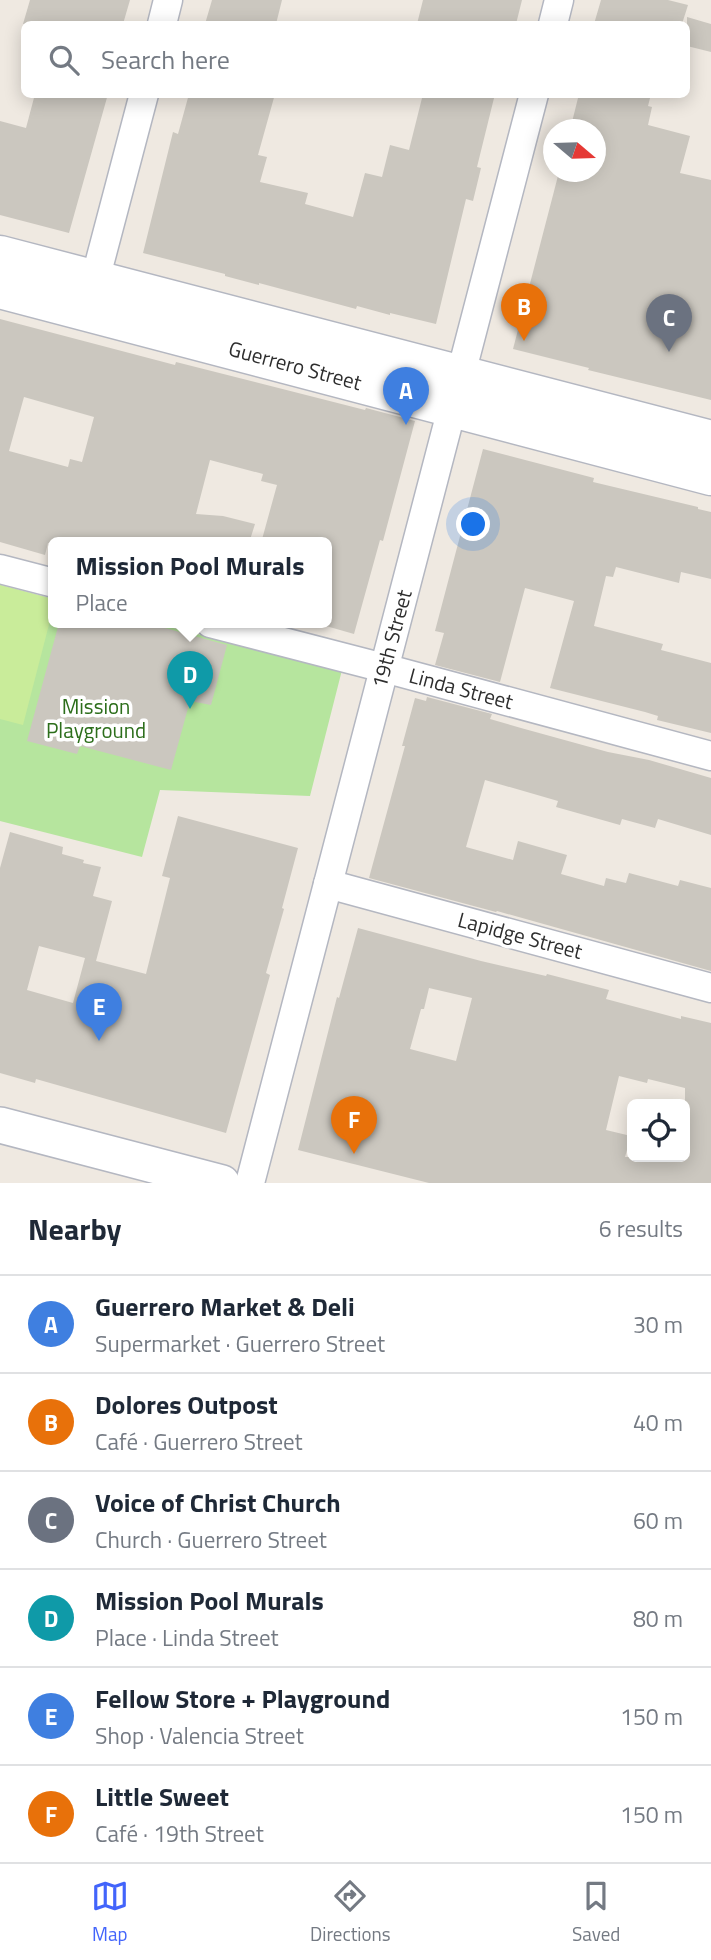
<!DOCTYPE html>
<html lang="en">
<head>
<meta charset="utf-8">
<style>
  :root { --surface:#fff; --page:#f2f2f3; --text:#1f2937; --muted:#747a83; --line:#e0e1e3; --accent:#4264fb }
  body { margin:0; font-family:"Titillium Web",sans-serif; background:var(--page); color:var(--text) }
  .controls { position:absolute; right:21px; bottom:21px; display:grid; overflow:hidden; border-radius:10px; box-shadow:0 4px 18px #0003 }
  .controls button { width:63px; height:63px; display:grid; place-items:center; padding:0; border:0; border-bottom:2px solid var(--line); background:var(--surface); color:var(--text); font:35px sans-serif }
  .compass { position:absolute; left:543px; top:119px; width:63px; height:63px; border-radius:50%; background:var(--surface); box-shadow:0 4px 18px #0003; rotate:109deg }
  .you { position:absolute; left:474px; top:525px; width:24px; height:24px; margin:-18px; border:5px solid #fff; border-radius:50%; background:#1a73e8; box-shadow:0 0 0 10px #1a73e833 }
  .badge { display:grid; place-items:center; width:46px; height:46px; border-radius:50%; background:var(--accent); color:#fff; font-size:23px; font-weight:700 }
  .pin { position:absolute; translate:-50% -58px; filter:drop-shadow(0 2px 4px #0008) }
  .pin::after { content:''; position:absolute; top:37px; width:24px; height:21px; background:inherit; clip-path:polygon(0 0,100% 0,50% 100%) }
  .popup { position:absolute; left:48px; top:537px; width:284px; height:91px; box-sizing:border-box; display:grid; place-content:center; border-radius:10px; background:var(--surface); filter:drop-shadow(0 2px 5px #0005); font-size:23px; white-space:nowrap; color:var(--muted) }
  .popup b { font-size:26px; color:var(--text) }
  .popup::after { content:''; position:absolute; left:50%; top:100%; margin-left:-14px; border:14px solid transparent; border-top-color:var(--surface) }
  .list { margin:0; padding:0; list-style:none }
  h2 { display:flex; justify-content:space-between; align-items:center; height:91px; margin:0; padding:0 28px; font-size:30px }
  h2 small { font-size:23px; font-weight:400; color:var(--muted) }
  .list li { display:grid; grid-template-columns:46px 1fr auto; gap:21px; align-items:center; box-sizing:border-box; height:98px; padding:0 28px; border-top:2px solid var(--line) }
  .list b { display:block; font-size:26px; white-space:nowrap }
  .list p { margin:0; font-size:23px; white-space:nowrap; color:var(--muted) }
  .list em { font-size:23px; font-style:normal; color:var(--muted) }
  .icon { flex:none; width:38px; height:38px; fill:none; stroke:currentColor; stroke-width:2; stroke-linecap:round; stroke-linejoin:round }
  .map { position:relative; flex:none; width:711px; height:1183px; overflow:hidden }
  .search { position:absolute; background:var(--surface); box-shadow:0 4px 18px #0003; left:21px; right:21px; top:21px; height:77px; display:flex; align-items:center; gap:18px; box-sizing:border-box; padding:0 24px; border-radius:10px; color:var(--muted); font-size:26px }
  .sheet { height:679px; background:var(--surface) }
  nav { display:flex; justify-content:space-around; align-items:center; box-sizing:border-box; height:98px; border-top:2px solid var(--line); background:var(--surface); font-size:19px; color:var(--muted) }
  nav a { display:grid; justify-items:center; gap:4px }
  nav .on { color:var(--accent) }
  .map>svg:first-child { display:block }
</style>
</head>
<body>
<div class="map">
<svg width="711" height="1183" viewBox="0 0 711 1183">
  <rect width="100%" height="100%" fill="#efe9e1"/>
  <path fill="#b6e59e" d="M0,585L53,599L54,623H153L342,670L310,796L160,790L142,857L0,821Z"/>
  <path fill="#c9ec9a" d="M0,585L53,599V609L23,725L0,719Z"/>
  <g fill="#cbc7bf" fill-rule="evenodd">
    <path d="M30,0H130L123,24H23Z"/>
    <path d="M212,0H282L276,24H205Z"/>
    <path d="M423,0H522L516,24H417Z"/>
    <path d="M601,0H668L688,5L682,24H594Z"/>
    <path d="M687,17L711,24V52L687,46Z"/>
    <path d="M35,94H108L69,233L0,215V121L26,128Z"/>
    <path d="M189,94H275L258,155L267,157L260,182L308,193L305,204L353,217L365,173L382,177L390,145L409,150L423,94H495L477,167L481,168L473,201L466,199L436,324L390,313V315L357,306L356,309L259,283V285L225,276V274L143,253L173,132L178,134Z"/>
    <path d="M579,94H651L648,106L652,107L648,125L690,136L680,173L711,180V400L588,370L589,368L513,349L559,172H596V130H570Z"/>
    <path d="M0,319L175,365L176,362L365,410L366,408L415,421L383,541L380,540L354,634L326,626V543H261L277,485L261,481L263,474L210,460L196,514L223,516L255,524L249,543H48L45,555L0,542ZM24,397L94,417L82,462L70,459L68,467L9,451Z"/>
    <path d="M483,449L594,478L593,482L698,507V509L711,512V579L681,572L679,583L616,567L613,577L606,576L594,626L663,644L661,650L711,663V733L657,720L658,716L645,712L550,688L574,601L525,588L500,682L435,665L444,633L435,631Z"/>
    <path d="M59,623H147L227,645L211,705L190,701L171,770L80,746L77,754L27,741Z"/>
    <path d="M427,697L492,714L490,719L521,728L608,752L649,760L711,778V835L658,819L655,828L622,819L620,825L556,807L558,801L485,780L466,847L513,860L518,841L567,855L561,874L604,886L606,878L626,883L629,873L678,886L680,880L711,888V971L497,911L496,912L369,878L405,746H402L415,698L426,701Z"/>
    <path d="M178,816L298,848L282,908L284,909L266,973L270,975L226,1133L36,1079L35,1083L0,1073V868L10,832L63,847L62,854L84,860L83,863L101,867L93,896L112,901L96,961L146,974L170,878L162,876ZM39,946L85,958L73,1003L27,990Z"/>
    <path d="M358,928L481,961L546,976L547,974L609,990L606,999L681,1019V1016L711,1023V1183H429L298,1150L337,997L339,998ZM429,988L472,998L456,1061L410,1049L421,1009H424ZM619,1076L647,1083L648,1079L685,1088V1157H625L631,1136L606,1130Z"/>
  </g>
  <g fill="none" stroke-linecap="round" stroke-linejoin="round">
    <defs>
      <g id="minor">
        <path d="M162,24L168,0"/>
        <path d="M553,24L559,0"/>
        <path d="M95,280L144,94"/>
        <path d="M0,569L54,583"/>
        <path d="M210,623L384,668L711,756"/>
        <path d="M328,884L711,988"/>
        <path d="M250,1183L534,94"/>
      </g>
      <path id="tertiary" d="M0,1125L222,1183"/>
      <g id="secondary">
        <path d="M0,255L711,440"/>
        <path d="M0,289L711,476"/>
      </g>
    </defs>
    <use href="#minor" stroke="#b4b7c1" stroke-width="31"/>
    <use href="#tertiary" stroke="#b4b7c1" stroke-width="38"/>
    <use href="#secondary" stroke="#b4b7c1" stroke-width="41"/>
    <use href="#minor" stroke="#fff" stroke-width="28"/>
    <use href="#tertiary" stroke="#fff" stroke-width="35"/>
    <use href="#secondary" stroke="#fff" stroke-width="38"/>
  </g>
  <g text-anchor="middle" stroke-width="7" stroke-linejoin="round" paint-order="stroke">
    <g font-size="21" fill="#2e2e2e" stroke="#fff">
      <text transform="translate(295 366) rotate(15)" y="7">Guerrero Street</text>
      <text transform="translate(392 639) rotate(-75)" y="7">19th Street</text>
      <text transform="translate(461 689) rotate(15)" y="7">Linda Street</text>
      <text transform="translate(520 936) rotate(15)" y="7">Lapidge Street</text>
    </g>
    <g font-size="21" fill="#2c6e1b" stroke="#fff">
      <text x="96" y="714">Mission<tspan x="96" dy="24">Playground</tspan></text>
    </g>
  </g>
</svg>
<div class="controls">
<button><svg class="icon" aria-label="locate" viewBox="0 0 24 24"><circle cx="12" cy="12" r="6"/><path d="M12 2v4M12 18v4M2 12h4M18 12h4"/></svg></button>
</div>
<svg class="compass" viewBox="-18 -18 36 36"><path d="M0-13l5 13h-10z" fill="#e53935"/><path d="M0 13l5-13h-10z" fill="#747a83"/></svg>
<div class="you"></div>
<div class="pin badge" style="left:406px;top:425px;background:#3f7fe0">A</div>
<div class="pin badge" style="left:524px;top:341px;background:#e8710a">B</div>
<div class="pin badge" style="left:669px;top:352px;background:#6b7280">C</div>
<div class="pin badge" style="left:190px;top:709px;background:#0f9aa8">D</div>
<div class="popup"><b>Mission Pool Murals</b>Place</div>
<div class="pin badge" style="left:99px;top:1041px;background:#3f7fe0">E</div>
<div class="pin badge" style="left:354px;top:1154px;background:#e8710a">F</div>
<div class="search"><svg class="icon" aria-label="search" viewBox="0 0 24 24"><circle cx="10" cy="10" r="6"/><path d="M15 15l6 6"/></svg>Search here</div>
</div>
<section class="sheet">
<h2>Nearby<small>6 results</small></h2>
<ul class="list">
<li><span class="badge" style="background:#3f7fe0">A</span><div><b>Guerrero Market &amp; Deli</b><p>Supermarket · Guerrero Street</p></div><em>30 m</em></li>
<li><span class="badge" style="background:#e8710a">B</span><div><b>Dolores Outpost</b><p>Café · Guerrero Street</p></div><em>40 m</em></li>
<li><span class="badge" style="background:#6b7280">C</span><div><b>Voice of Christ Church</b><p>Church · Guerrero Street</p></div><em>60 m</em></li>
<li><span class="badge" style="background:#0f9aa8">D</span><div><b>Mission Pool Murals</b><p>Place · Linda Street</p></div><em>80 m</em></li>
<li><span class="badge" style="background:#3f7fe0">E</span><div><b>Fellow Store + Playground</b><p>Shop · Valencia Street</p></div><em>150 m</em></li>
<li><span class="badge" style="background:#e8710a">F</span><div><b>Little Sweet</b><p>Café · 19th Street</p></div><em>150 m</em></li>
</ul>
</section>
<nav>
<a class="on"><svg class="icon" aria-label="map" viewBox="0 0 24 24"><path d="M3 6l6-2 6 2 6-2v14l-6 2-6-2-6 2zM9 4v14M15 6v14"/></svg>Map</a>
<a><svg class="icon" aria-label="directions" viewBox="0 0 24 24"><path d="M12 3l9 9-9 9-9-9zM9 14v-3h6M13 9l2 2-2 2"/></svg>Directions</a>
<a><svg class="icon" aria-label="saved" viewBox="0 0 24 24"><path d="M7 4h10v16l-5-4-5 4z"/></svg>Saved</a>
</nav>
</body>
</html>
